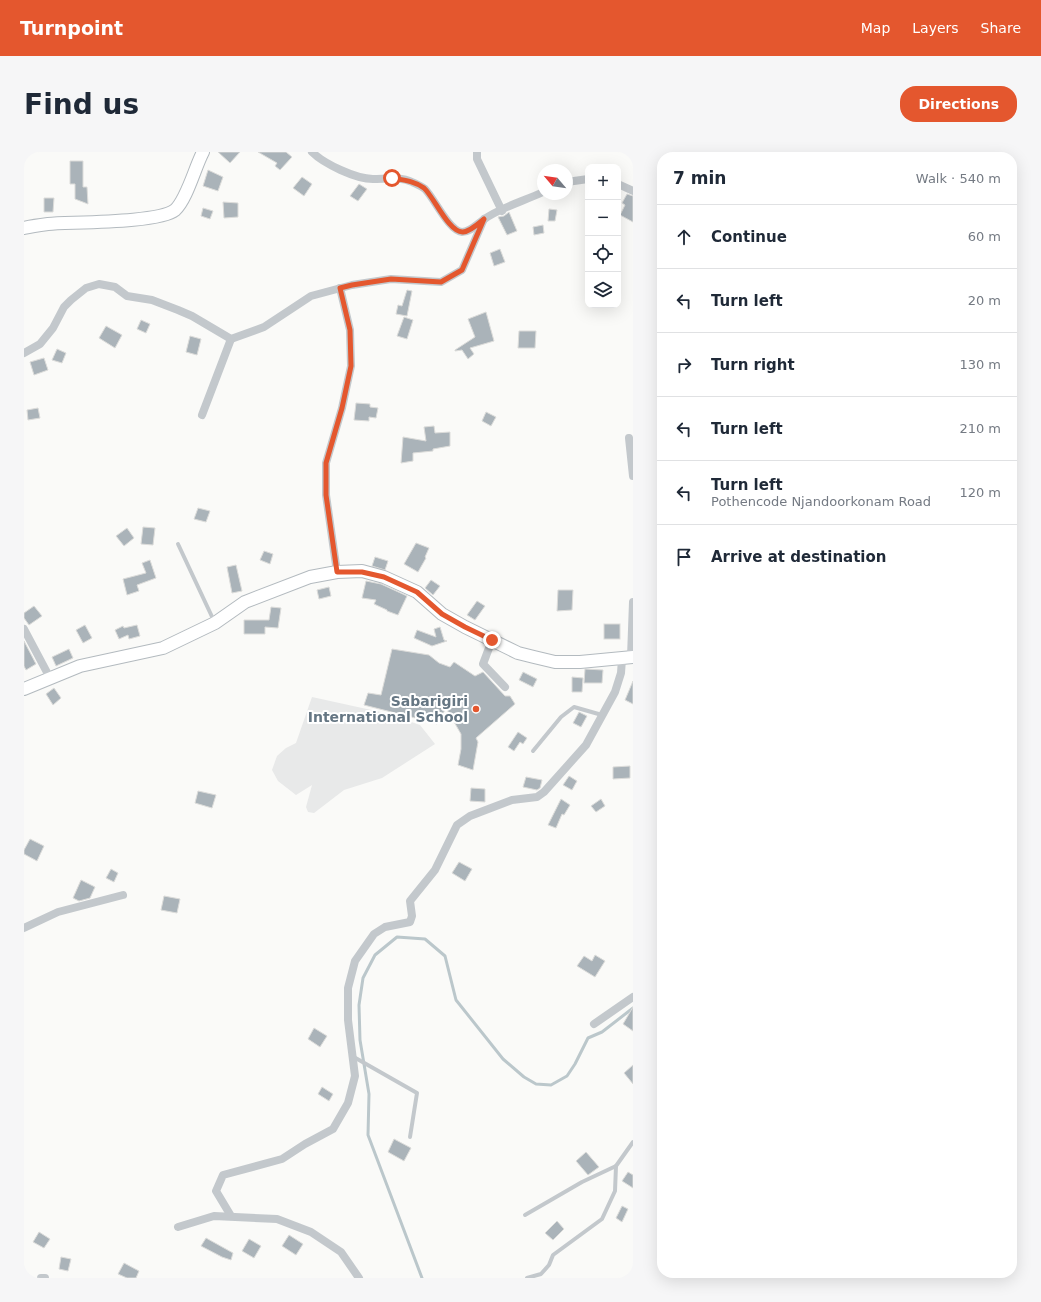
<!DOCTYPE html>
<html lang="en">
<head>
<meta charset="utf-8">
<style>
  :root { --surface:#fff; --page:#f6f6f7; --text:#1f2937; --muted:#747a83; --line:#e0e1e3; --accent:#e4572e }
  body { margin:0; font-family:"DejaVu Sans",sans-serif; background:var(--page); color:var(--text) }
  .controls { position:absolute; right:12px; top:12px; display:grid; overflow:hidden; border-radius:8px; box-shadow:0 4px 16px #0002 }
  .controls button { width:36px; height:36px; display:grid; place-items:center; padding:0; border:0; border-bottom:1px solid var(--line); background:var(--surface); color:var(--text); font:20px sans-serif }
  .compass { position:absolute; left:513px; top:12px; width:36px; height:36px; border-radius:50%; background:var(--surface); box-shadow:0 4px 16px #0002; rotate:299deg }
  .stop { position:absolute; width:12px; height:12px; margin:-9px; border:3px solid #e4572e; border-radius:50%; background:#fff }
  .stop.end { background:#e4572e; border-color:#fff; box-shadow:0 1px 4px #0008 }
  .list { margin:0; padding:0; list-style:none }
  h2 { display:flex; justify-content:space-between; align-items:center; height:52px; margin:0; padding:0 16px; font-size:17px }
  h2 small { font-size:13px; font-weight:400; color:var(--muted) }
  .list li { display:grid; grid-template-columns:26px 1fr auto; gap:12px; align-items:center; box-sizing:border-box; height:64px; padding:0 16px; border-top:1px solid var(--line) }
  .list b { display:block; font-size:15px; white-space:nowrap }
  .list p { margin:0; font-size:13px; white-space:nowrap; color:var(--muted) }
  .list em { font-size:13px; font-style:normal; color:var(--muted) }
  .icon { flex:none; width:22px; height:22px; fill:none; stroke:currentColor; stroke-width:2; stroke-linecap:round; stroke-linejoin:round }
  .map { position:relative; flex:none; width:609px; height:1126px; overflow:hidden; border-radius:16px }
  header { display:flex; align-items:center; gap:24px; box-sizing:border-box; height:56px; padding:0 20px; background:var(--accent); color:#fff }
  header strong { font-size:19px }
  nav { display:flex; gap:22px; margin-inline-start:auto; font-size:14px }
  .intro { display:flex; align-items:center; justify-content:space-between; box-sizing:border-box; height:96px; padding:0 24px }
  h1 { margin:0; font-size:28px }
  .button { padding:10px 18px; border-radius:16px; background:var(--accent); color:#fff; font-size:14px; font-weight:700 }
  main { display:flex; gap:24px; padding:0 24px }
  aside { flex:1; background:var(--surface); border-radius:16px; box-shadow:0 4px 16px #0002 }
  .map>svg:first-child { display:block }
</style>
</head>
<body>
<header>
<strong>Turnpoint</strong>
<nav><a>Map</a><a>Layers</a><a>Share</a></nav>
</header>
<div class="intro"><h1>Find us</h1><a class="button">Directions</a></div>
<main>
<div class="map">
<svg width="609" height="1126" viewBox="0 0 609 1126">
  <rect width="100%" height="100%" fill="#fafaf8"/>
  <path fill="#e8e9e9" d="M288,545L361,561L396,573L411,592L358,626L320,638L290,661L284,660L282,655L288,633L272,643L254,629L248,618L253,604L262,596L272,591Z"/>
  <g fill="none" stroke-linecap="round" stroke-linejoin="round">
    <path stroke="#bbc7cb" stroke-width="3" d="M398,1126L344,983L345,942L336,888L335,853L339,826L351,803L373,785L401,787L421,804L432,848L479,907L500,925L512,932L527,933L543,924L551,912L564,886L578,880L609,856"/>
  </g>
  <g fill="#aab3b9" stroke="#dcdcda">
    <path d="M194,0H216L206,11Z"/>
    <path d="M234,0H262L268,5L256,18L251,14L253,11Z"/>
    <path d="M46,9H59V35H63L64,52L51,47V32H46Z"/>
    <path d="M184,18L199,25L194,39L179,34Z"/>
    <path d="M278,25L288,32L280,44L269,36Z"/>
    <path d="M335,32L343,37L334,49L326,44Z"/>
    <path d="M603,42L609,44V70L596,63L601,53L598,51Z"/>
    <path d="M20,46H30L29,60H20Z"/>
    <path d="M199,50L214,51V65L200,66Z"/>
    <path d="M179,56L189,59L186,67L177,64Z"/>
    <path d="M525,57L533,58L531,69H524Z"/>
    <path d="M485,60L493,79L483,83L474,65L480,64Z"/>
    <path d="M519,73L520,81L510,83L509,75Z"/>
    <path d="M476,97L481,110L470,114L466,101Z"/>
    <path d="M383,138L388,139L383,164L372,162L374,153L378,154Z"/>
    <path d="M462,160L470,189L446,196L450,202L444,207L438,198L431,199V198L451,185L444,167Z"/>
    <path d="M380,165L389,168L383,187L373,184Z"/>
    <path d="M117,168L126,172L122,181L113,177Z"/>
    <path d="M82,174L98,183L91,196L75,186Z"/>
    <path d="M495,179H512L511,196H494Z"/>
    <path d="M166,184L177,187L173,203L162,200Z"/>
    <path d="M33,197L42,201L38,211L28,208Z"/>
    <path d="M20,206L24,218L10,223L6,210Z"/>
    <path d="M332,251L346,252V255L354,256L352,266L345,265V269L330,268Z"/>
    <path d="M14,256L16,266L4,268L3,258Z"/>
    <path d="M462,260L472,265L467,274L458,269Z"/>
    <path d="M410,274L411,281L426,280V294L409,297V299L389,301V309L377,311L379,285L402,289L400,275Z"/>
    <path d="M174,356L186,359L182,370L170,367Z"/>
    <path d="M119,375L131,376L129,393L117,392Z"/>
    <path d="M103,376L110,386L100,394L92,384Z"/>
    <path d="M392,391L405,396L401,405L402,406L394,420L380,412Z"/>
    <path d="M240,399L249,402L246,412L236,408Z"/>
    <path d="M351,405L364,409L361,418L348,414Z"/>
    <path d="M126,408L132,426L113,433L115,439L103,443L99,427L122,421L118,411Z"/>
    <path d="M212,413L218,439L208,441L203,415Z"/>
    <path d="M407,428L416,434L409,443L401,436Z"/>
    <path d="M342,429L357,432L383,444L374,463L363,459V458L350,452L352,448L338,446Z"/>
    <path d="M305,435L307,444L295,447L293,438Z"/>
    <path d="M534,438H549L548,458L533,459Z"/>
    <path d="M453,449L461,454L451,468L443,463Z"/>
    <path d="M10,454L18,464L5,473L0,466V461Z"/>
    <path d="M247,455L257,456L254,476L241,475V482H220V468H245Z"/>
    <rect x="580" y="472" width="16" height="15"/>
    <path d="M61,473L68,486L59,491L52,478Z"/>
    <path d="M113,473L116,484L105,487L104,483L95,487L91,478L99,474L100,476Z"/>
    <path d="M416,475L420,488L423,489L408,494L390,486L393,478L412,485L410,477Z"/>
    <path d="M0,489L12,512L2,518L0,514Z"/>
    <path d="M45,497L49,506L32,514L28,505Z"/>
    <path d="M368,497L405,503L415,511L426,515L430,510L451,524L459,520L481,544H486L491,552L452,586L454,590L449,618L434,613L437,597V582L422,556L413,572L396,564L395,567L340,553L344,541L357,543Z"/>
    <path d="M561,517L579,518L578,531H560Z"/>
    <path d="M499,520L513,527L509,535L495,528Z"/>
    <path d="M548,525L559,526L558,540H548Z"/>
    <path d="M609,529V552L601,548Z"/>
    <path d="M30,536L37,546L29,553L22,542Z"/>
    <path d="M555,560L563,564L557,575L549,571Z"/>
    <path d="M494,580L503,586L499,592L496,590L490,599L484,595Z"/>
    <path d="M606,614V626L589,627V615Z"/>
    <path d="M545,624L553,629L548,638L539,633Z"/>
    <path d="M502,625L518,628L516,636L513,638L499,635Z"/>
    <path d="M447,636L461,637V650L446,649Z"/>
    <path d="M174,639L192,643L188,656L171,651Z"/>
    <path d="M537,647L546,653L540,663L538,662L532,676L524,673Z"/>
    <path d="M577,647L581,654L572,660L567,654Z"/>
    <path d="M6,687L20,694L13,709L0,702V698Z"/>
    <path d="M435,710L448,717L441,729L428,721Z"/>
    <path d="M87,717L94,721L90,730L82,726Z"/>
    <path d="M57,728L71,735L66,746L55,749L49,746Z"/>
    <path d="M140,744L156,747L153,761L137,758Z"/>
    <path d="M571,803L581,809L571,825L553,814L560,804L568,809Z"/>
    <path d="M609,855V879L599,872Z"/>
    <path d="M290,876L303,884L296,895L284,887Z"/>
    <path d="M609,913V932L600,921Z"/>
    <path d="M298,935L309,942L305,949L294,942Z"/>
    <path d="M370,987L387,996L380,1009L364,1000Z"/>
    <path d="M562,1000L575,1015L564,1023L552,1009Z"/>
    <path d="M604,1020L609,1023V1036L598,1029Z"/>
    <path d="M598,1054L604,1057L598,1070L592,1066Z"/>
    <path d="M533,1069L540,1077L529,1088L521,1081Z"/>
    <path d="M15,1080L26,1087L20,1096L9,1090Z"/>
    <path d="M265,1083L279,1092L272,1103L258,1094Z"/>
    <path d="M182,1086L209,1101L207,1108L198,1105L177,1094Z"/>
    <path d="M225,1087L237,1094L230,1106L218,1099Z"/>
    <path d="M37,1105L47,1107L44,1119L35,1117Z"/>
    <path d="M100,1111L115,1119L112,1126H103L94,1122Z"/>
  </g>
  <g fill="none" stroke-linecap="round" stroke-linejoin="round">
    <defs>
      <g id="secondary">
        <path d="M0,76C8,74 16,73 24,72C49,70 135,71 151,58C163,47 171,15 179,0"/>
        <path d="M0,537L56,514L139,496L191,471L221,450L286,425L313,420L338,419L360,425L393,440L418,462L441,475L494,501L510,505L531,510H556L609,505"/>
      </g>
    </defs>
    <use href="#secondary" stroke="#b3babf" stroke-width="14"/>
    <g stroke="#c3c8cc" stroke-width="4">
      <path d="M154,392L190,469"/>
      <path d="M509,599L537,565L550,555L578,563"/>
      <path d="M328,904L393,941L386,985"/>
      <path d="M501,1063L558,1030L592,1014"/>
      <path d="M503,1126L517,1122L525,1113L529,1103L578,1067L591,1039L592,1014L609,990"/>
    </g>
    <g stroke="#c3c8cc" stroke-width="8">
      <path d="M288,0C300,12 332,27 349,27C361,27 376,24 388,30C392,32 397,34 401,37C410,46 425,79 438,80C446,80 452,73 459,68C475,56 500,49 519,40"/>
      <path d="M453,0V7L478,59"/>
      <path d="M543,30L564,27"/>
      <path d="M594,32L609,39"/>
      <path d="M0,201L16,192L29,176L40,155L47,148L62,136L75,132L91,135L103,144L128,148L154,158L168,164L207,187L240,175L287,144L328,133L367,127L417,130L438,118L460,67"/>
      <path d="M178,263L207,187"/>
      <path d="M605,286L609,324"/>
      <path d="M313,420L302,343V311L318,256L327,214L326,178L316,136"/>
      <path d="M0,477L26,526"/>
      <path d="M468,488L459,512L481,535"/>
      <path d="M607,505L609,450"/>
      <path d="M0,776L34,760L99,743"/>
      <path d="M570,872L609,845"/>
      <path d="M207,1064L192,1039L199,1023L258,1007L281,992L309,977L324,951L331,924L324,868V836L331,809L350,782L361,775L386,770L388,764L386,749L411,718L433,673L446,664L488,648L513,645L520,640L562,593L591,540L597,521L598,507"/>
      <path d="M154,1075L190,1064L253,1067L287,1080L317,1100L335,1126"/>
      <path d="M17,1126H21"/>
    </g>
    <use href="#secondary" stroke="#fff" stroke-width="12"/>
  </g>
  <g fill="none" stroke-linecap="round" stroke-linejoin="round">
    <path stroke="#e4572e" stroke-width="5" d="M368,26C379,28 391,29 400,36C410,45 425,81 439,80C447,79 454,72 460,67L438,118L417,130L367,127L328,133L316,136L326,178L327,214L318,256L302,311V343L313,420H338L360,425L393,440L418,462L441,475L468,488"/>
  </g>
  <circle fill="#e4572e" stroke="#fff" stroke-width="1.5" cx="452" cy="557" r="4"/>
  <g text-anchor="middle" stroke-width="4" stroke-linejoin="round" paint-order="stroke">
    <g font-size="14" font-weight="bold" fill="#657683" stroke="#fff" text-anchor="end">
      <text x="444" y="554">Sabarigiri<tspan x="444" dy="16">International School</tspan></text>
    </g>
  </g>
</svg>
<div class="controls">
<button>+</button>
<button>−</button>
<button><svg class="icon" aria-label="locate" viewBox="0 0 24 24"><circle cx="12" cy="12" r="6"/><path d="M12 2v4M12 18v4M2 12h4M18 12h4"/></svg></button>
<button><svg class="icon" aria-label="layers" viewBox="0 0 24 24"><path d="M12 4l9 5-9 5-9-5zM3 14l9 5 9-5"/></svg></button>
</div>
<svg class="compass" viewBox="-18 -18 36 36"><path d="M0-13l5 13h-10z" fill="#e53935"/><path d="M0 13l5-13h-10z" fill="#747a83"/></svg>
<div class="stop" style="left:368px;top:26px"></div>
<div class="stop end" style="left:468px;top:488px"></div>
</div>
<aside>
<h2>7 min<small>Walk · 540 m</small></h2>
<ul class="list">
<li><svg class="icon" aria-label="ahead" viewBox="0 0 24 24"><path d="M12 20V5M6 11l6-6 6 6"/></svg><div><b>Continue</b></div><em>60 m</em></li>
<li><svg class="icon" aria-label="left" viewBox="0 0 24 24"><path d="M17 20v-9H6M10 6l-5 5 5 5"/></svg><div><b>Turn left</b></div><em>20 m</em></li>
<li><svg class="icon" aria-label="right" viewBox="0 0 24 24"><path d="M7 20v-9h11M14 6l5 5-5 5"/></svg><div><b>Turn right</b></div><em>130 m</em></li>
<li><svg class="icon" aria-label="left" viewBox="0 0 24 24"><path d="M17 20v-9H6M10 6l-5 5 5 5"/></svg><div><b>Turn left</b></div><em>210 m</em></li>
<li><svg class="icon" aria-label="left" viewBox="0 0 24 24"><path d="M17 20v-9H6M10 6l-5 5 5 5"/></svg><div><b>Turn left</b><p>Pothencode Njandoorkonam Road</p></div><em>120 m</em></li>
<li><svg class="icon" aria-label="arrive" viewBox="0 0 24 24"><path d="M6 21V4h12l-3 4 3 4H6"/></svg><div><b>Arrive at destination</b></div></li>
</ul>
</aside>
</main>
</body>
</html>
